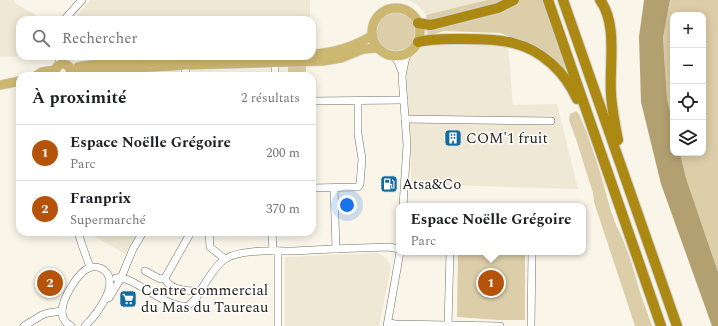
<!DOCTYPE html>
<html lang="fr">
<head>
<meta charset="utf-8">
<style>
  :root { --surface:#fff; --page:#f6f6f6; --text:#202124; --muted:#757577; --line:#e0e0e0; --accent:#b45309 }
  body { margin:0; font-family:Spectral,serif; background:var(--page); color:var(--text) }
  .controls { position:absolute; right:12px; top:12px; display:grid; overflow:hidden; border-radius:8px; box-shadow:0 2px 10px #0003 }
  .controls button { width:36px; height:36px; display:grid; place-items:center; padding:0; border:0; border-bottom:1px solid var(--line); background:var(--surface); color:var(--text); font:20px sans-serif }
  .you { position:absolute; left:347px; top:205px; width:14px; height:14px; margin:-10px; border:3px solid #fff; border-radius:50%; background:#1a73e8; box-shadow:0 0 0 6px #1a73e833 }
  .badge { display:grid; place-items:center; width:26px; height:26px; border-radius:50%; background:var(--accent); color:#fff; font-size:13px; font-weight:700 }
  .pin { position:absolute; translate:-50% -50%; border:2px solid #fff; box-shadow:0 1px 4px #0006 }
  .popup { position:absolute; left:396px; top:203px; width:190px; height:52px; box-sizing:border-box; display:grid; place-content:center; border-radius:8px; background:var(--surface); filter:drop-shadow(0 1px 3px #0005); font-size:13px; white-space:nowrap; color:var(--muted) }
  .popup b { font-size:15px; color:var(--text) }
  .popup::after { content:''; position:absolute; left:50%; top:100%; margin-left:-8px; border:8px solid transparent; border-top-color:var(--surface) }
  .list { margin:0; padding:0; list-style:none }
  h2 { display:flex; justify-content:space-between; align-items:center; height:52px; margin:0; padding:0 16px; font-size:17px }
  h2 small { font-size:13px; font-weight:400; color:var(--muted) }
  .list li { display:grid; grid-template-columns:26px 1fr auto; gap:12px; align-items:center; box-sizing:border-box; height:56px; padding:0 16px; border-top:1px solid var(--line) }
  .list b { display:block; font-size:15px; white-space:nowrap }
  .list p { margin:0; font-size:13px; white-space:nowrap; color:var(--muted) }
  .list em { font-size:13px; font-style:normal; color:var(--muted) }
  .icon { flex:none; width:22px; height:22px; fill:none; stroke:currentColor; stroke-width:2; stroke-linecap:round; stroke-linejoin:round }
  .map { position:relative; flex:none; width:718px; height:326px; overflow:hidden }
  .search { position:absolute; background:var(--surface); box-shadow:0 2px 10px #0003; left:16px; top:16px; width:300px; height:44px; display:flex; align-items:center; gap:10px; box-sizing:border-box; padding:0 14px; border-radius:12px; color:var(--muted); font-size:15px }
  .panel { position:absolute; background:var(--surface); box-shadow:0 2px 10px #0003; left:16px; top:72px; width:300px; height:164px; border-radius:12px }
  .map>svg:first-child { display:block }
</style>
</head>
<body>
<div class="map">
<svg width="718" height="326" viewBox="0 0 718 326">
  <rect width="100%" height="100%" fill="#f9f5e9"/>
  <g fill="#efe8d5">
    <path d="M0,0H14L15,3L44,20H20V56L0,57Z"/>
    <path d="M90,0H310V20H73Z"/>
    <path d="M404,0H487L426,15L418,5L411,1Z"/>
    <path d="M427,42L508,45L513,105L557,104L578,189L411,184V150L406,64Z"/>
    <path d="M178,71L179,76H95H97Z"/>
    <path d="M87,232H138L125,254Z"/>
    <path d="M378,253L387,259L391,267L379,326H285V257Z"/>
  </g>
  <g fill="#dccea8">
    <path d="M487,0H542L566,69L563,70L526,43L500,33L444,31L427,36L426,15Z"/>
    <path d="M670,0H718V272L686,178L680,153H703V15H673V123L667,99L663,38Z"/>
    <circle cx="396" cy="32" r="19"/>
    <rect x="288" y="65" width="18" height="11"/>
    <path d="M576,111L579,114L587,133L601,175L610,208L616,225L622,237L631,261L640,292L652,326H635L594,202L593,193L576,139L569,120L570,114Z"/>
    <path d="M458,252H525V320H498L457,317Z"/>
  </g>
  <path fill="#b2a071" d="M644,0H670L663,38L667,99L673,123V153H680L686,178L718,272V326H712L661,184L641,102L639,37Z"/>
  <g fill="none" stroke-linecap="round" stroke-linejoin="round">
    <defs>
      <g id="minor">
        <path d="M64,20L82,0"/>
        <path d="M394,56L398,62L402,72"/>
        <path d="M275,62V76"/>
        <path d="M59,65L60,56"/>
        <path d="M185,65L186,76"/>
        <path d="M312,101L404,100"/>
        <path d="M405,119L551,121"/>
        <path d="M312,188L358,187L360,184L362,159L358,134V101"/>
        <path d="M334,188L336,249"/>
        <path d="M403,206L407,145L402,76L405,61L408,53"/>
        <path d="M78,232L82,245L90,267"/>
        <path d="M191,232L165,278C169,291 190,291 201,291"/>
        <path d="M209,232L210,247L225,259"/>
        <path d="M272,232L273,251"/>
        <path d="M145,271L160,279L165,278"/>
        <path d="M116,278C133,275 162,306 184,306"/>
        <path d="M109,298L121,278L133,249L143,232"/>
        <path d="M190,304L194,301C202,289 214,266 225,259C241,249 274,251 294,251C326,249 357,248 389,247L399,249"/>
        <path d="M388,323L396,324L500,326"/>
        <path d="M24,326L42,315L48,313L62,311"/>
        <path d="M71,326C65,323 62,318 62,311C62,299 78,272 89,268C94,266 100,267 104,270C121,284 96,315 85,326"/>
        <path d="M278,326V251"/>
        <path d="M387,326L400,252"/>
        <path d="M448,326L450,252"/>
        <path d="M531,326L532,252"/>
      </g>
      <g id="major">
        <circle cx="396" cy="32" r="24"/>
        <path d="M312,54C334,53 355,46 373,35"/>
        <path d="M78,67L117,61L244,56"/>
        <path d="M71,72L185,65L323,61L341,58L363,49L378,48"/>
        <path d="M36,76L42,72L55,70"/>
        <path d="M56,76C51,60 75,60 70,76"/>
        <path d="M0,85L20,81"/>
      </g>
      <g id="highway">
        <path d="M548,0L661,326"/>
        <path d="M563,0L677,326"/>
        <path d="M600,0C618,24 609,66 611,94C612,110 615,125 618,140"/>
        <path d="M418,23L430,25L435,24L498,8L514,0"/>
        <path d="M418,42C433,38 448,39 464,39C480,39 497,39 513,43C542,50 565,72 577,99"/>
      </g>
    </defs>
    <use href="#minor" stroke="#757166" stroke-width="8"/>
    <use href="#major" stroke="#d3d3d2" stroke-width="10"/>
    <use href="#highway" stroke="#d3d3d2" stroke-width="12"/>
    <use href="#minor" stroke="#fff" stroke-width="7"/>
    <use href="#major" stroke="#cdb871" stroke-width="9"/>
    <use href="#highway" stroke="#ac8912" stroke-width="10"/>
  </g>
  <defs>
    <symbol id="building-square" viewBox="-11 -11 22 22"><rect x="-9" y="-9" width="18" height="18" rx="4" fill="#156b9b" stroke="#fff"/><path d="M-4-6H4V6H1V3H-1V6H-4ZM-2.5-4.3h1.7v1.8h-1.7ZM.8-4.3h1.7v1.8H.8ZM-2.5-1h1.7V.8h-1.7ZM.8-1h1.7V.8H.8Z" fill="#fff"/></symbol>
    <symbol id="fuel-square" viewBox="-11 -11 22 22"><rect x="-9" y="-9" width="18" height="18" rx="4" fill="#156b9b" stroke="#fff"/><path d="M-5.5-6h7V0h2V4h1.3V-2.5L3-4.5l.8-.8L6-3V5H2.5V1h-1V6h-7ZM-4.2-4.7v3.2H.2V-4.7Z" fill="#fff"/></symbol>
    <symbol id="supermarket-square" viewBox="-11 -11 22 22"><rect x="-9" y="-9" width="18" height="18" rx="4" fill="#156b9b" stroke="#fff"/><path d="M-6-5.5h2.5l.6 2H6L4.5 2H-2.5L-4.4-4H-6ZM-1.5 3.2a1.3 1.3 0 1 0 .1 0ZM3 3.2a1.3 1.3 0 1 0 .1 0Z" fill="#fff"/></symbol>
  </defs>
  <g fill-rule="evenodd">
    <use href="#building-square" x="443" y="128" width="20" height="20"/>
    <use href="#fuel-square" x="379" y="174" width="20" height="20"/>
    <use href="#supermarket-square" x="118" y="289" width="20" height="20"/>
  </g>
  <g text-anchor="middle" stroke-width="3" stroke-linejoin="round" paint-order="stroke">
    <g font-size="15" fill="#24221e" stroke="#fff" text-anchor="start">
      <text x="466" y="143">COM'1 fruit</text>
      <text x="402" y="189">Atsa&amp;Co</text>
      <text x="141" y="295">Centre commercial<tspan x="141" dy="17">du Mas du Taureau</tspan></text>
    </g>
  </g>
</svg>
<div class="controls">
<button>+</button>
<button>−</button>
<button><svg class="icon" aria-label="locate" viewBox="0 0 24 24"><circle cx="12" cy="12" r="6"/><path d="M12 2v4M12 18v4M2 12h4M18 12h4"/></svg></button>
<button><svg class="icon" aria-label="layers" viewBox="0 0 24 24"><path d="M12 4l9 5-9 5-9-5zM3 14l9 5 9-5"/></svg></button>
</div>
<div class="you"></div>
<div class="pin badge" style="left:491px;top:283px">1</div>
<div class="popup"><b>Espace Noëlle Grégoire</b>Parc</div>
<div class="pin badge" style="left:50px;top:283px">2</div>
<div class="search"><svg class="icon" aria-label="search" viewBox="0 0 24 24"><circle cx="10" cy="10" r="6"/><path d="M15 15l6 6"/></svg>Rechercher</div>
<section class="panel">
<h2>À proximité<small>2 résultats</small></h2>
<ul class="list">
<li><span class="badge">1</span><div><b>Espace Noëlle Grégoire</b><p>Parc</p></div><em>200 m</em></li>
<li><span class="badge">2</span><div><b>Franprix</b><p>Supermarché</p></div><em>370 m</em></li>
</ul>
</section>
</div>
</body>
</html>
